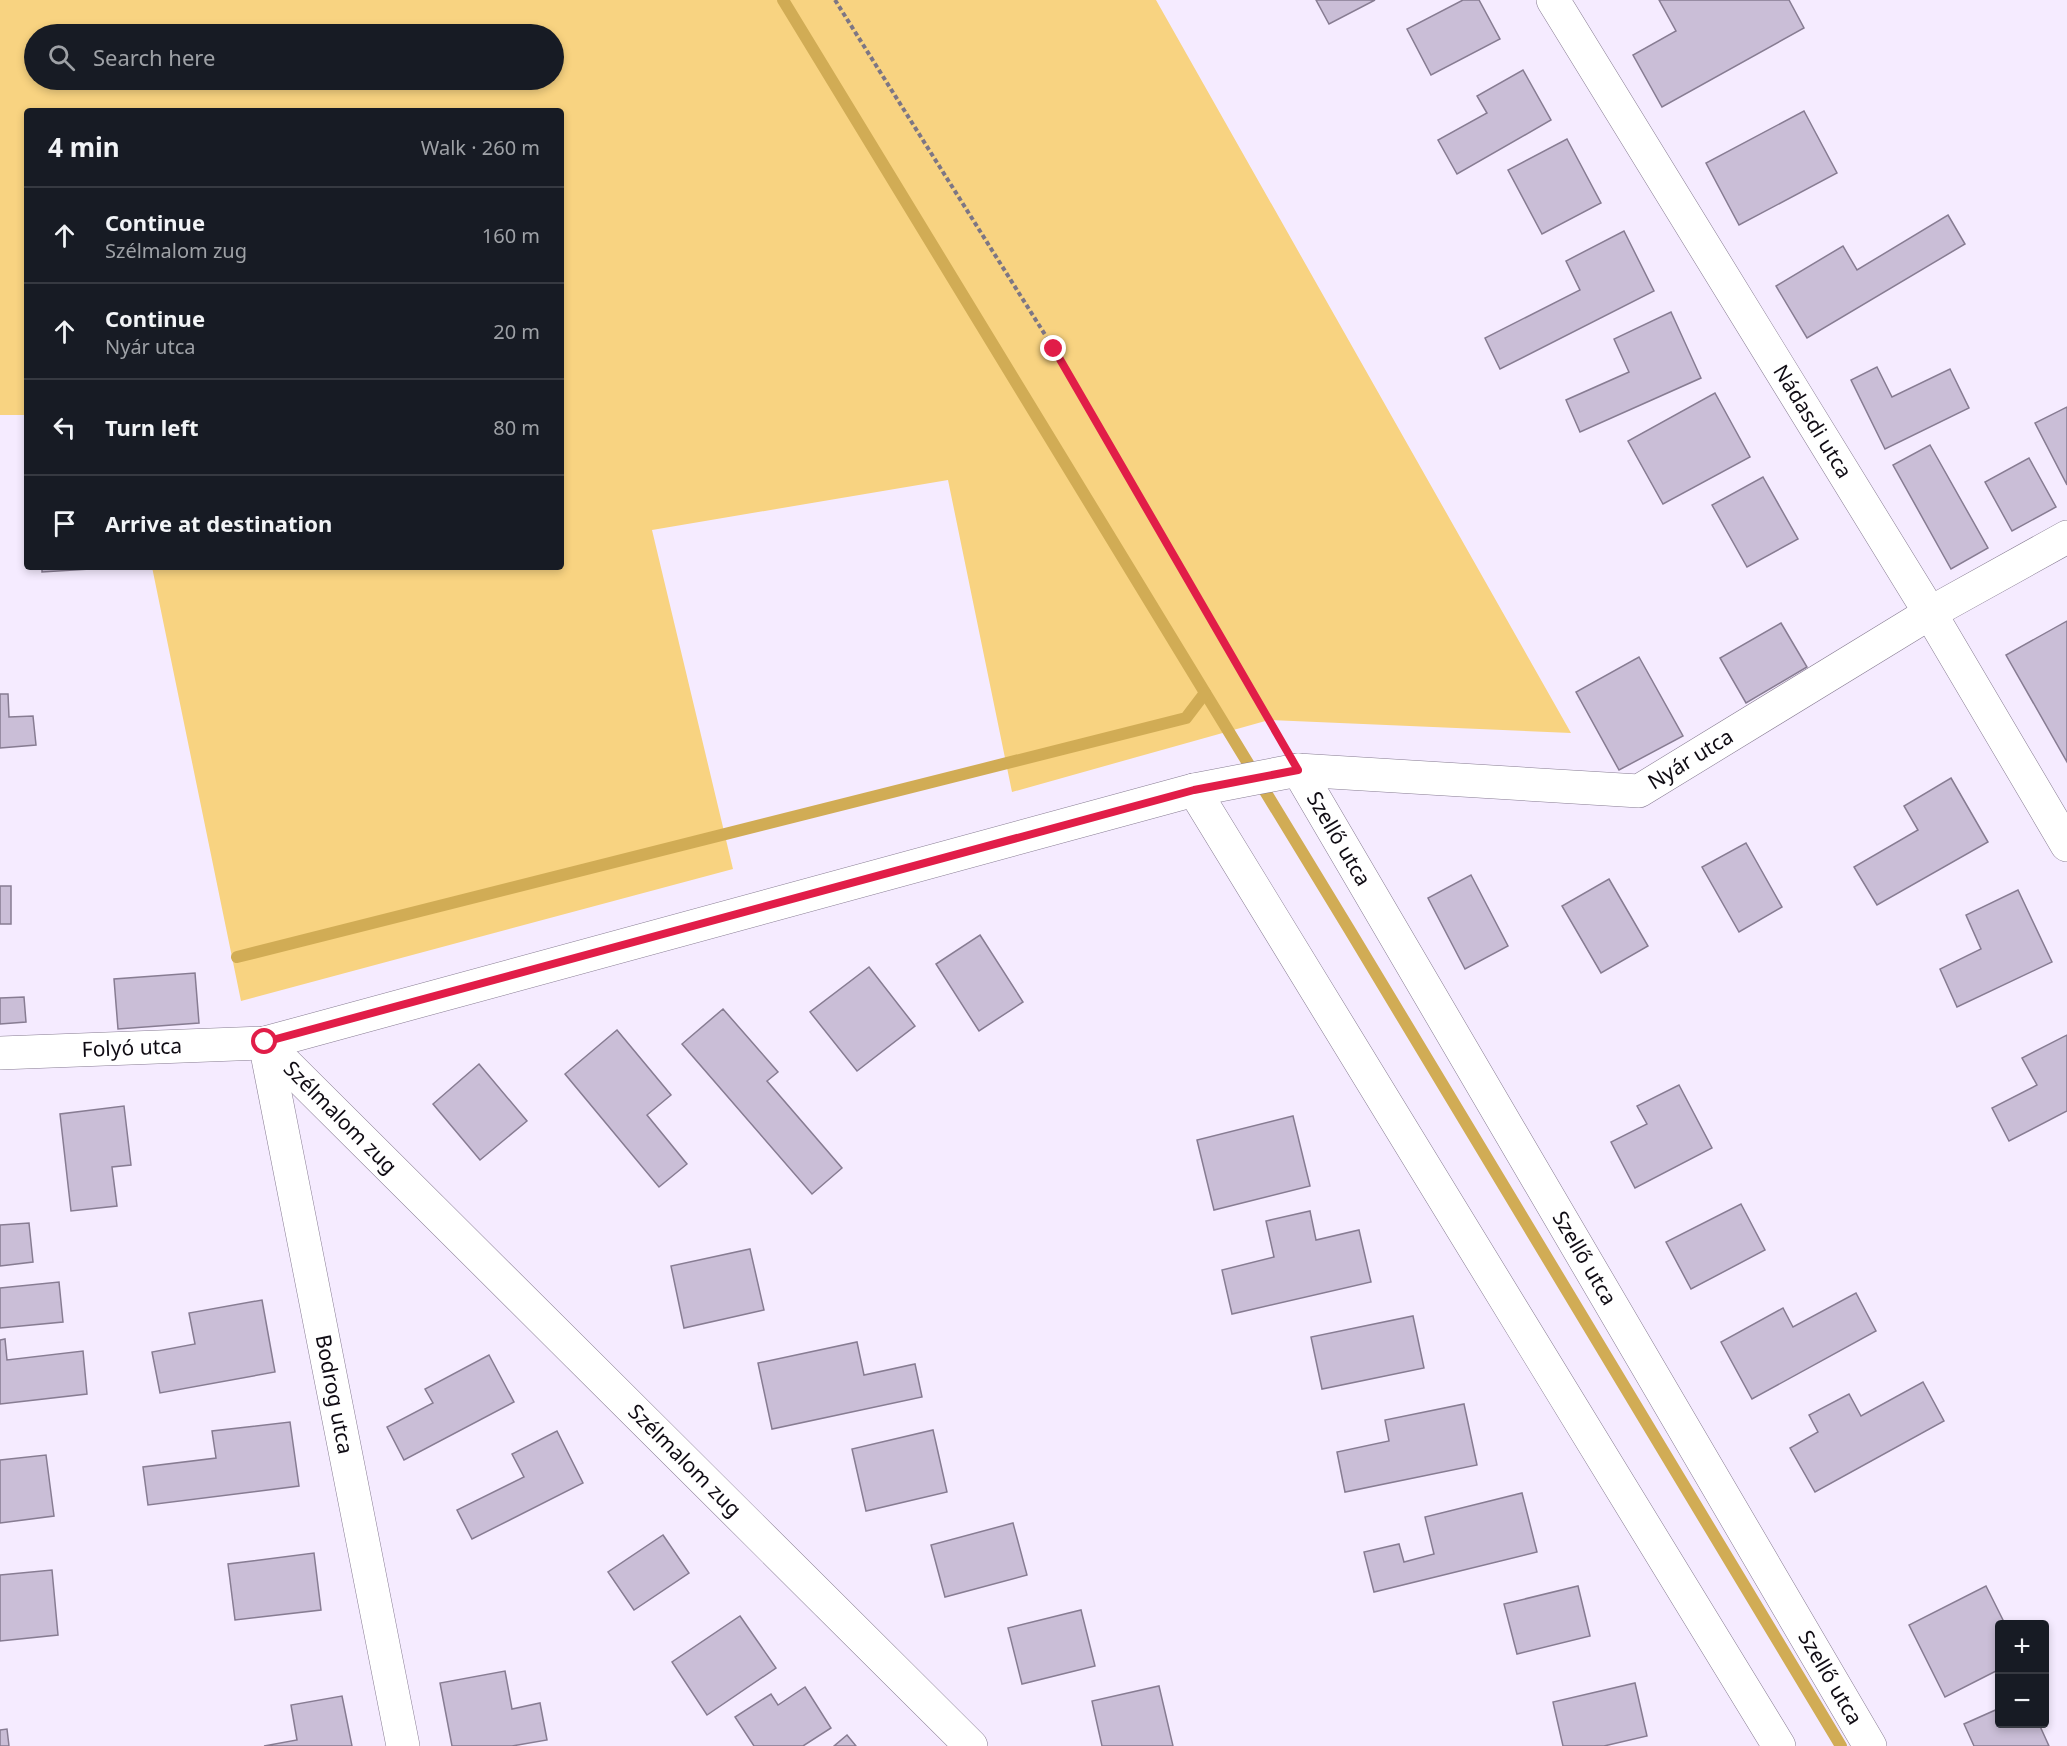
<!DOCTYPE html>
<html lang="en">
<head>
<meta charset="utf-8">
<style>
  :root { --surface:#171b24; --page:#242831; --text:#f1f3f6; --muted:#9ea1a6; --line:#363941 }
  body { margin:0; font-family:"Noto Sans",sans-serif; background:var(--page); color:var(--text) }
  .controls { position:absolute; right:18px; bottom:18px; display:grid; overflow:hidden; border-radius:6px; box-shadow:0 3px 9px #0003 }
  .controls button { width:54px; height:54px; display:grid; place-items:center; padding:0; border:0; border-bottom:2px solid var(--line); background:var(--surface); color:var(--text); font:30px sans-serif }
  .stop { position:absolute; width:18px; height:18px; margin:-14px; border:4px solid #e11d48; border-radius:50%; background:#fff }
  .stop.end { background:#e11d48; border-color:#fff; box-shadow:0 2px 6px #0008 }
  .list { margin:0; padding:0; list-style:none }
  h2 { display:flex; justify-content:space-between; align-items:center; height:78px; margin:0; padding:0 24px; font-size:26px }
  h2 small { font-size:20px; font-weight:400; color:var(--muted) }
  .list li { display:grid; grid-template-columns:39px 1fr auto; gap:18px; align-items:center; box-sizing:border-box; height:96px; padding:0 24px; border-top:2px solid var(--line) }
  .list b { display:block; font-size:22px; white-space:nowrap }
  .list p { margin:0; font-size:20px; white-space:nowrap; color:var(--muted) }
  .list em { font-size:20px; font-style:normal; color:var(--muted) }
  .icon { flex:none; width:33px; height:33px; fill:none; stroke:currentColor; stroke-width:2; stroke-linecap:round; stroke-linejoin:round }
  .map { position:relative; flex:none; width:2067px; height:1746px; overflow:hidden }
  .search { position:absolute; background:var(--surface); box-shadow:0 3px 9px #0003; left:24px; top:24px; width:540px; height:66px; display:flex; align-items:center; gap:15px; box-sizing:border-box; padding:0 21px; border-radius:33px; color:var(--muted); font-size:22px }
  .panel { position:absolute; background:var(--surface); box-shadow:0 3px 9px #0003; left:24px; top:108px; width:540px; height:462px; border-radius:6px }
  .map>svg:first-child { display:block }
</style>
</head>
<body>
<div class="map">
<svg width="2067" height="1746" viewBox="0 0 2067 1746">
  <rect width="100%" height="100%" fill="#f5ebff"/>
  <path fill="#f8d381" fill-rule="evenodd" d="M0,0H1156L1571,733L1269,720L1012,792L948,480L652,530L733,869L241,1001L152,567H561V111H27V415H0ZM34,34H554V80H34Z"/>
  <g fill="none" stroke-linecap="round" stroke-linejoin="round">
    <g stroke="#d1ac55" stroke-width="12">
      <path d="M783,0L1349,929L1841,1746"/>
      <path d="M237,957L1186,718L1205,693"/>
    </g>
  </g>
  <g fill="#cabed7" stroke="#877c92" stroke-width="1.5">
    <path d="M1316,0H1375L1329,24Z"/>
    <path d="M1463,0H1479L1500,39L1431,75L1407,29Z"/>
    <path d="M1659,0H1789L1804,28L1662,107L1633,55L1676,31Z"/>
    <path d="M1523,70L1551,120L1457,174L1438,140L1487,113L1477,96Z"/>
    <path d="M1804,111L1837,173L1739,225L1706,163Z"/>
    <path d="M1567,139L1601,203L1542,234L1508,170Z"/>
    <path d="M1948,215L1965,244L1807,338L1776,286L1843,246L1857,270Z"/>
    <path d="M1624,231L1654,291L1500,369L1485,338L1580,290L1566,261Z"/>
    <path d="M1671,312L1701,378L1580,432L1566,400L1629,372L1614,339Z"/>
    <path d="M1877,367L1892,397L1950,369L1969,408L1885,449L1851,380Z"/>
    <path d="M1715,393L1750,457L1663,504L1628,441Z"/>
    <path d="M2067,407V485L2035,423Z"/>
    <path d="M1930,445L1988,548L1951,569L1893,465Z"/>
    <path d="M2029,458L2056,507L2012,531L1985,482Z"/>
    <path d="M1763,477L1798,539L1747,567L1712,505Z"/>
    <path d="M42,567H106V568L42,572Z"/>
    <path d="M2067,621V762L2006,655Z"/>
    <path d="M1781,623L1807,667L1746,703L1720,658Z"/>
    <path d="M1639,657L1683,736L1619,770L1576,692Z"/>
    <path d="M0,694H8L9,717L33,716L36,745L0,748Z"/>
    <path d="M1951,778L1988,842L1877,905L1854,867L1918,830L1904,806Z"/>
    <path d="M1746,843L1782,907L1739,932L1702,867Z"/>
    <path d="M1471,875L1508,946L1465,969L1428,898Z"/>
    <path d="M1609,879L1648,946L1601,973L1562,906Z"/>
    <rect x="0" y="886" width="11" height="38"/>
    <path d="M2018,890L2052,962L1957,1007L1940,969L1981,949L1966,915Z"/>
    <path d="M980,935L1023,1002L979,1031L936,964Z"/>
    <path d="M869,967L915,1026L857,1071L810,1012Z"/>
    <path d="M195,973L199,1023L118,1029L114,979Z"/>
    <path d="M24,997L26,1022L0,1024V998Z"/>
    <path d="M723,1009L778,1072L767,1081L842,1168L812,1194L682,1044Z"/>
    <path d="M617,1030L671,1095L647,1115L687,1164L659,1187L565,1074Z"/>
    <path d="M2067,1035V1111L2009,1141L1992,1108L2037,1085L2022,1058Z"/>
    <path d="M479,1064L527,1121L480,1160L433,1104Z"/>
    <path d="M1679,1085L1712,1148L1635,1188L1611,1142L1647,1124L1637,1106Z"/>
    <path d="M124,1106L131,1165L112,1167L117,1206L71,1211L60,1114Z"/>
    <path d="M1293,1116L1310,1186L1214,1210L1197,1140Z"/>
    <path d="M1741,1204L1765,1250L1691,1289L1666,1242Z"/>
    <path d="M1310,1211L1316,1240L1359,1230L1371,1282L1232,1314L1222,1270L1274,1257L1266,1221Z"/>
    <path d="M29,1223L33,1262L0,1266V1225Z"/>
    <path d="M750,1249L764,1310L684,1328L671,1266Z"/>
    <path d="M59,1282L63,1322L0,1328V1288Z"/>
    <path d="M1856,1293L1876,1331L1752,1399L1721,1342L1783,1308L1793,1327Z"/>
    <path d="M262,1300L275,1372L160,1393L152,1352L195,1344L189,1313Z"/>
    <path d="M1413,1316L1424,1368L1322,1389L1311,1337Z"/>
    <path d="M5,1339L7,1360L83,1351L87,1394L0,1404V1340Z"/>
    <path d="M857,1342L864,1375L915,1364L922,1397L772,1429L758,1363Z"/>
    <path d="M489,1355L514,1402L404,1460L387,1427L433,1403L425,1389Z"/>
    <path d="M1923,1382L1944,1421L1815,1492L1790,1448L1818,1432L1809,1415L1849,1394L1861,1416Z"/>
    <path d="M1464,1404L1477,1465L1345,1492L1337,1452L1389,1441L1385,1420Z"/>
    <path d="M290,1422L299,1486L148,1505L143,1467L216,1458L212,1431Z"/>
    <path d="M933,1430L947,1492L866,1511L852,1449Z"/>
    <path d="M557,1431L583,1483L472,1539L457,1510L524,1477L512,1454Z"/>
    <path d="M46,1455L54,1516L0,1523V1460Z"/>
    <path d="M1522,1493L1537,1552L1374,1592L1364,1552L1399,1544L1404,1562L1434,1554L1425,1517Z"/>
    <path d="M1013,1523L1027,1575L945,1597L931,1545Z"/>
    <path d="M663,1535L689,1573L634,1610L608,1572Z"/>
    <path d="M314,1553L321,1610L235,1620L228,1564Z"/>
    <path d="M52,1570L58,1635L0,1641V1575Z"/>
    <path d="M1578,1586L1590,1636L1517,1654L1504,1604Z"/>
    <path d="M1986,1586L2005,1624H2000V1669L1945,1697L1909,1625Z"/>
    <path d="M1081,1610L1095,1666L1022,1684L1008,1628Z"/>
    <path d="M740,1616L776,1668L707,1715L672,1662Z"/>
    <path d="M505,1671L512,1709L540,1703L547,1740L512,1746H452L440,1683Z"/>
    <path d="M1635,1683L1647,1736L1604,1746H1563L1553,1702Z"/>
    <path d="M1159,1686L1173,1746H1102L1092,1701Z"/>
    <path d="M805,1687L831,1728L803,1746H754L735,1717L771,1694L778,1705Z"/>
    <path d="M342,1696L352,1746H264L297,1740L291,1705Z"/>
    <path d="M2000,1708V1724H2039L2049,1746H1974L1964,1724Z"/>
    <path d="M7,1729L9,1746H0V1730Z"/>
    <path d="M847,1735L856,1746H834Z"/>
  </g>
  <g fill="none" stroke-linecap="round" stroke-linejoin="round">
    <defs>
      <g id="street">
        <path id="s1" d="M1553,0L1930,613L2067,845"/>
        <path id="s2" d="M1298,770L1870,1746"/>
        <path d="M1194,790L1779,1746"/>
        <path id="s3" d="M265,1043L971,1746"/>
        <path id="s4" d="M265,1043L403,1746"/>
        <path id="s5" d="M0,1053L265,1043L1194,790L1298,770L1639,791L1930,613L2067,537"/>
      </g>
    </defs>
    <use href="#street" stroke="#877c92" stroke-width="34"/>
    <path stroke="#7d7684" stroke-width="4" stroke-dasharray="4.5 3" stroke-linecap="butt" d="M835,0L1054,349L1279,736"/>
    <use href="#street" stroke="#fff" stroke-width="33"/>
  </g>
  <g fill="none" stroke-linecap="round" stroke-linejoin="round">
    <path stroke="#e11d48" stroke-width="8" d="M265,1042L1194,790L1298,770L1054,349"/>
  </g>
  <g text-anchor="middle" stroke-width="4.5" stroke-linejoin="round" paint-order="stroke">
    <g font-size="21" fill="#100c14" stroke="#fdfdfd">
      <text dy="7" stroke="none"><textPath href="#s1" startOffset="495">Nádasdi utca</textPath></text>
      <text dy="7" stroke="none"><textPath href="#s5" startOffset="1736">Nyár utca</textPath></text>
      <text dy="7" stroke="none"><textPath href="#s2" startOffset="80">Szellő utca</textPath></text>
      <text dy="7" stroke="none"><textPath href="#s5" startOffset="132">Folyó utca</textPath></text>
      <text dy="7" stroke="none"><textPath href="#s3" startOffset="106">Szélmalom zug</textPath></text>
      <text dy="7" stroke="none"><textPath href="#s2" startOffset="566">Szellő utca</textPath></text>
      <text dy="7" stroke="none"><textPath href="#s4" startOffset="358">Bodrog utca</textPath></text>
      <text dy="7" stroke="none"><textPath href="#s3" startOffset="592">Szélmalom zug</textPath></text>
      <text dy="7" stroke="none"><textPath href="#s2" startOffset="1052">Szellő utca</textPath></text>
    </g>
  </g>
</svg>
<div class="controls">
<button>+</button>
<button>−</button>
</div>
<div class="stop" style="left:265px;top:1042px"></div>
<div class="stop end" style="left:1054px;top:349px"></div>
<div class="search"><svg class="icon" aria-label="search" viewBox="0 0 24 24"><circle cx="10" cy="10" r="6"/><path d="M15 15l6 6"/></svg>Search here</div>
<section class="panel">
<h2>4 min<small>Walk · 260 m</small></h2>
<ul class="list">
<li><svg class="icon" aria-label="ahead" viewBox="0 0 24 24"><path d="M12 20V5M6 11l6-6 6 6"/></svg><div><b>Continue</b><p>Szélmalom zug</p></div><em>160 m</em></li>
<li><svg class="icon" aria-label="ahead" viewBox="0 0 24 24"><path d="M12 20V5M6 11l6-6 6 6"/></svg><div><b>Continue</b><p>Nyár utca</p></div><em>20 m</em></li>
<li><svg class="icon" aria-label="left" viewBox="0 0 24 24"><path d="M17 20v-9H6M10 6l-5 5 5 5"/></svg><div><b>Turn left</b></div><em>80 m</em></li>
<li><svg class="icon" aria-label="arrive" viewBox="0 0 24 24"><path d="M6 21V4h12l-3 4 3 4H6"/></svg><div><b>Arrive at destination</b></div></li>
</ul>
</section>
</div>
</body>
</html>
